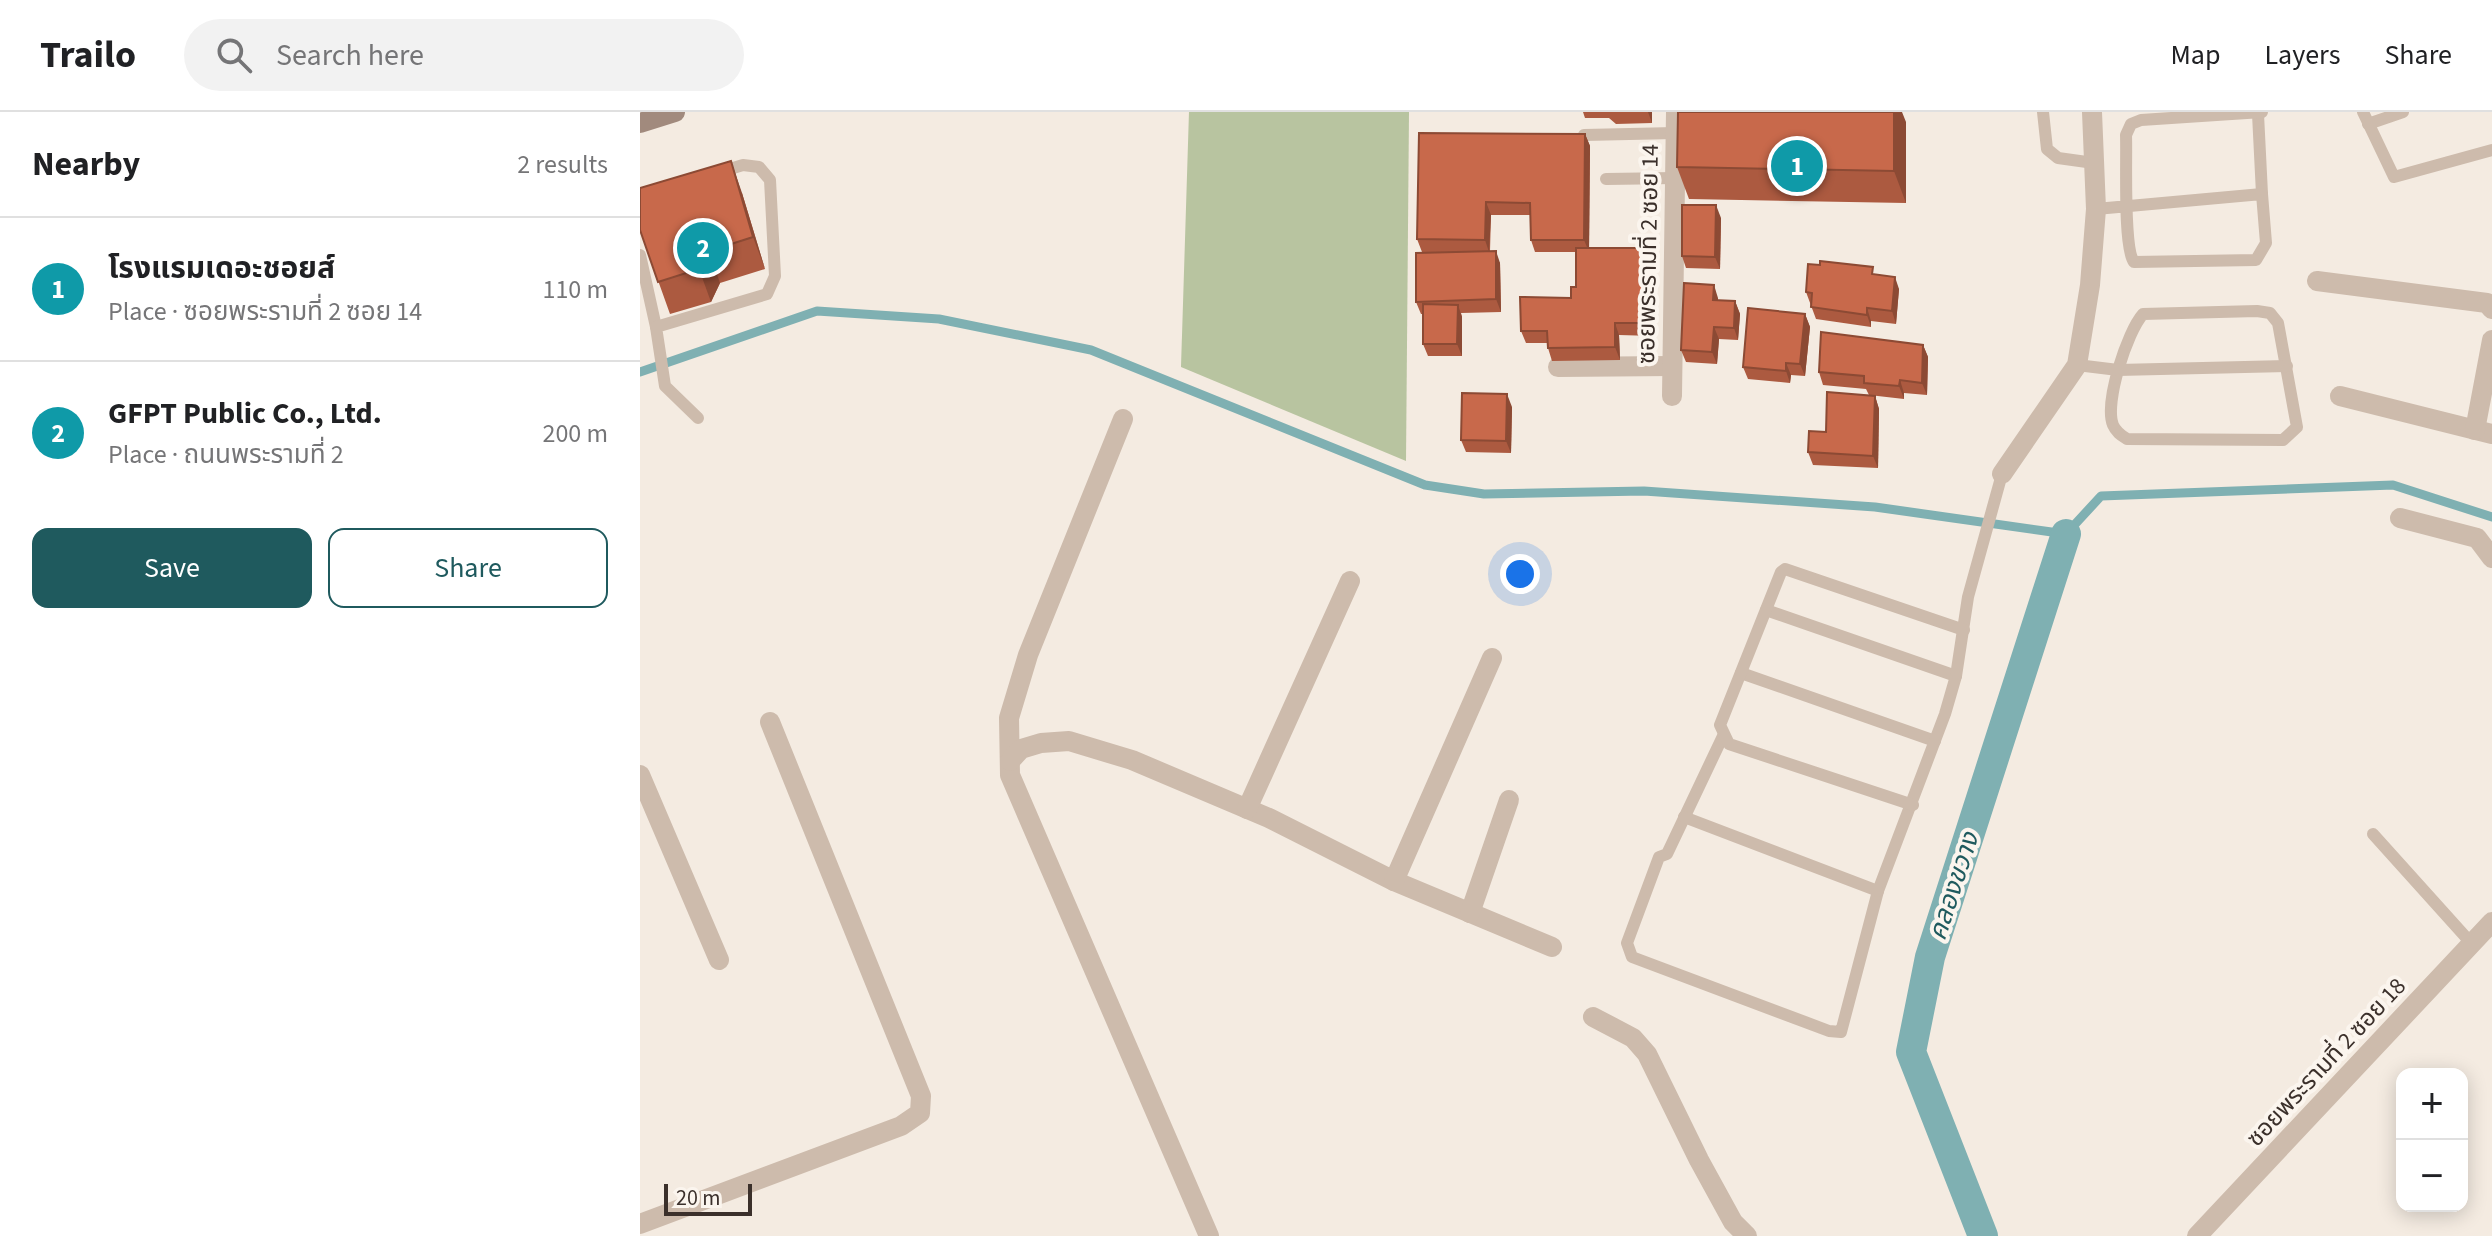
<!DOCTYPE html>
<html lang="en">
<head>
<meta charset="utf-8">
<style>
  :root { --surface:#fff; --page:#f2f2f2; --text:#202124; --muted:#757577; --line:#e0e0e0; --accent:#1f5a5e }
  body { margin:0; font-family:"Source Sans 3","Noto Sans Thai",sans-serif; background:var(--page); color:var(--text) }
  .controls { position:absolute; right:24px; bottom:24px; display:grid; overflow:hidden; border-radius:16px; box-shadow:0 4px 20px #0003 }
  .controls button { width:72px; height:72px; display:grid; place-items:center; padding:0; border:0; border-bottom:2px solid var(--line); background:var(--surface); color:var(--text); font:40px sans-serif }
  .scale { position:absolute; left:24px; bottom:20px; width:88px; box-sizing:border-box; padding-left:8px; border:4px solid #3b302b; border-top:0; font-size:22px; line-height:28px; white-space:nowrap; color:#3b302b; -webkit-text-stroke:6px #fbf5ee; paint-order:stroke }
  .you { position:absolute; left:880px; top:462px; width:28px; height:28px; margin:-20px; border:6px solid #fff; border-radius:50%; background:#1a73e8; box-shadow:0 0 0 12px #1a73e833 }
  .badge { display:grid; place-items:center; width:52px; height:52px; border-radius:50%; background:var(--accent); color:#fff; font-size:26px; font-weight:700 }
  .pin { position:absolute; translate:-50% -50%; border:4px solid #fff; box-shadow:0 2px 8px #0006 }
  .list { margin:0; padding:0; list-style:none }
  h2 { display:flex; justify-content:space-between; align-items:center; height:104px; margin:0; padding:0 32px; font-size:34px }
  h2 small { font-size:26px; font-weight:400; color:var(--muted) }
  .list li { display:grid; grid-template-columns:52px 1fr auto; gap:24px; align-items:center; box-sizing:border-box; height:144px; padding:0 32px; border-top:2px solid var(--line) }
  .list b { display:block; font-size:30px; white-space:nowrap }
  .list p { margin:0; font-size:26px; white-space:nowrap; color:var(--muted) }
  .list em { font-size:26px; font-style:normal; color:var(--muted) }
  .actions { display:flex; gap:16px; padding:24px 32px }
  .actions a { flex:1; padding:18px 0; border:2px solid var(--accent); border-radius:16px; text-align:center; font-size:28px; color:var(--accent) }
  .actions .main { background:var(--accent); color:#fff }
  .icon { flex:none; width:44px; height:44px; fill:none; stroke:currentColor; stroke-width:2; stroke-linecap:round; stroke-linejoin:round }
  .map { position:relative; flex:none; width:1852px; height:1124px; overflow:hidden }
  header { display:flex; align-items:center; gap:48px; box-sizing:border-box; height:112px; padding:0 40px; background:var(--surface); border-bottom:2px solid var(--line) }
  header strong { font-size:38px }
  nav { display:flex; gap:44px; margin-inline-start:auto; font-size:28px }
  .search { width:560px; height:72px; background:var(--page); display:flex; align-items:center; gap:20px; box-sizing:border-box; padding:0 28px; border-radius:44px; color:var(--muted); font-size:30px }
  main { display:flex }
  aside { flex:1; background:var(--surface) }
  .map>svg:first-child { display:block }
</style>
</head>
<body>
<header>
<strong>Trailo</strong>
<div class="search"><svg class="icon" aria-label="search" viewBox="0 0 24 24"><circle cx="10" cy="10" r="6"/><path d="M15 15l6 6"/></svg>Search here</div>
<nav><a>Map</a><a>Layers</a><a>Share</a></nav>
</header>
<main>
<aside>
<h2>Nearby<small>2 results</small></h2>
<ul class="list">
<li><span class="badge" style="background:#0f9aa8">1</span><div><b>โรงแรมเดอะชอยส์</b><p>Place · ซอยพระรามที่ 2 ซอย 14</p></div><em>110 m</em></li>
<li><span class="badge" style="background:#0f9aa8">2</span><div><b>GFPT Public Co., Ltd.</b><p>Place · ถนนพระรามที่ 2</p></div><em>200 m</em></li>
</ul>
<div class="actions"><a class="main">Save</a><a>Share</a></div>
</aside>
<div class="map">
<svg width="1852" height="1124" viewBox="0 0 1852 1124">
  <rect width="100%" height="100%" fill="#f4ebe1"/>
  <path fill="#b8c4a0" d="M549,0H769L766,349L541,255Z"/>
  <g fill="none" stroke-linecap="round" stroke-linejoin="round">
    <path stroke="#7fb0b2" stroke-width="9" d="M0,260L177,199L299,207L451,238L785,373L844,382L1004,379L1235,395L1426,422L1461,384L1753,373L1852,405"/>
    <path stroke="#7fb0b2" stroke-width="30" d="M1343,1124L1271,940L1290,845L1426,422"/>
    <g stroke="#cdbbac" stroke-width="12">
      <path d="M1403,0L1407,37L1418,46L1454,51"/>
      <path d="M1723,0L1754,65L1852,38"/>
      <path d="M1618,2L1622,82"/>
      <path d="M1728,12L1763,0"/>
      <path d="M944,23L1035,21"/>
      <path d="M966,67L1035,66"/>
      <path d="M1456,97L1622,82L1626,131L1616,148L1494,150C1483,136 1487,46 1486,23L1491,12L1501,8L1622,0"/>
      <path d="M0,143L16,215"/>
      <path d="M1617,199L1630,201L1638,211L1657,315L1643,328L1487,327C1481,323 1476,320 1473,313C1464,291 1487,220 1503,202Z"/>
      <path d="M1437,253L1478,258L1647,254"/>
      <path d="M58,306L25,274L16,215L127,182L135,164L130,68L119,55L103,53L80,60"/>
      <path d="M1126,498L1316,564"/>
      <path d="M1101,561L1295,629"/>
      <path d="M1083,624L1027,742L1019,745L987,831L992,845L1189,919L1201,920L1238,779L1305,602L1316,564L1328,485L1362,362"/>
      <path d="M1273,693L1089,632L1080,613L1141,460L1145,457L1324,518"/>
      <path d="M1044,705L1238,779"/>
      <path d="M1733,722L1832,832"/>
    </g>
    <g stroke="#cdbbac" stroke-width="20">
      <path d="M1677,169L1847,191L1852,197"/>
      <path d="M918,255L1032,254"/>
      <path d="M1032,284L1036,0"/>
      <path d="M1700,284L1852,322"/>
      <path d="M483,307L388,543L369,606L370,663L569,1124"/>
      <path d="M1835,318L1852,228"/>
      <path d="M1362,362L1437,253L1450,173L1456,97L1452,0"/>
      <path d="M1760,406L1837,426L1852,446"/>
      <path d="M370,649L381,637L401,631L429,629L492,648L629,706L754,769L912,835"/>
      <path d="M0,663L79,848"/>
      <path d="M607,697L710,469"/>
      <path d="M754,769L852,546"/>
      <path d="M830,801L869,688"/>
      <path d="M953,905L993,926L1007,942L1059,1048L1093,1110L1107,1124"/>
      <path d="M0,1112L261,1014L280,1001L281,984L130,610"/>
      <path d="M1557,1124L1852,810"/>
    </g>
    <path stroke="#a18a7d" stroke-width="20" d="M0,11L35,0"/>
  </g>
  <g fill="#ac5a40">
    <path d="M943,0H1012V11L976,12L969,6H945Z"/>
    <path d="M1266,10V91L1049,87L1037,55Z"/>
    <path d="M945,22L950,34L949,136L1013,149L1014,224L979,223L980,248L912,249L908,236L907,231H886L881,219L931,186L936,175V140H895L891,128L890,103H851L850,139L860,151L861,200L821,201L822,205V244H788L783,232V202H781L776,190L814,140H782L777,127Z"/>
    <path d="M102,81L125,157L80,171L71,190L30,202L0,118Z"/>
    <path d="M1081,106L1080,157L1046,156L1042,144Z"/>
    <path d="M1235,162L1259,177L1256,212L1231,209V215L1176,207L1166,180Z"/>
    <path d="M1078,186V188L1095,189L1100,202L1098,228L1079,227L1077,252L1046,250L1041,238Z"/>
    <path d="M1165,202L1170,215L1165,264L1151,263L1150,271L1108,267L1103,255Z"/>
    <path d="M1283,233L1288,245L1287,283L1264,281V287L1229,283L1226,277L1183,273L1179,260Z"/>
    <path d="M1235,284L1239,297L1238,356L1173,353L1168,340L1186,320Z"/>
    <path d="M872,295L871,341L826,340L821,328Z"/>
  </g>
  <g fill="#8c4a34">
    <path d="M1008,0H1012V11Z"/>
    <path d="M1254,0H1262L1266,10V91L1254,59Z"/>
    <path d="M945,22L950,34L949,140L944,128Z"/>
    <path d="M91,49L102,81L125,157L113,125Z"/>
    <path d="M846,90L851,103L849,140L845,128Z"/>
    <path d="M1076,93L1081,106L1080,157L1075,145Z"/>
    <path d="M1009,136L1013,149L1014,224L1009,211Z"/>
    <path d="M69,139L80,171L71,190L59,157Z"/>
    <path d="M856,139L860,151L861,200L856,187Z"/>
    <path d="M1255,165L1259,177L1256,212L1252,199Z"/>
    <path d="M1074,173L1078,186V200L1073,188Z"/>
    <path d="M1095,189L1100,202L1098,228L1094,216Z"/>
    <path d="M818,193L822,205V244L817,232Z"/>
    <path d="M1227,196L1231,209V215L1227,203Z"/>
    <path d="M1165,202L1170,215L1165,264L1160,252Z"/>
    <path d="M975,211L979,223L980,248L975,235Z"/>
    <path d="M1074,215L1079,227L1077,252L1072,240Z"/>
    <path d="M1283,233L1288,245L1287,283L1282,271Z"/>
    <path d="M1146,251L1151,263L1150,271L1146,259Z"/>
    <path d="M1260,268L1264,281V287L1259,274Z"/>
    <path d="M867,282L872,295L871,341L866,329Z"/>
    <path d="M1235,284L1239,297L1238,356L1233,344Z"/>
  </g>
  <g fill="#c8694b" stroke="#8c4a34" stroke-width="2">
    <path d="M1038,0H1254V59L1037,55Z"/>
    <path d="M779,21L945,22L944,128H891L890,91L846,90L845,128L777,127Z"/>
    <path d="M91,49L113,125L69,139L59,157L18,170L0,118V76Z"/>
    <path d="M1042,93H1076L1075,145L1042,144Z"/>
    <path d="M936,136H1009V211H975V235L908,236L907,219H881L880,185L931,186V175H936Z"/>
    <path d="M856,139V187L776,190V141Z"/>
    <path d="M1180,149L1233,155L1232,162L1255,165L1252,199L1227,196V203L1171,195L1172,181L1166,180L1168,152L1180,153Z"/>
    <path d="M1044,171L1074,173L1073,188L1095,189L1094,216L1074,215L1072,240L1041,238Z"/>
    <path d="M783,192L818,193L817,232H783Z"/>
    <path d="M1108,196L1165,202L1160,252L1146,251V259L1103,255Z"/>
    <path d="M1181,220L1283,233L1282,271L1260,268L1259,274L1224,271V264L1179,260Z"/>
    <path d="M1187,280L1235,284L1233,344L1168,340L1169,319L1186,320Z"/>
    <path d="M822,281L867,282L866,329L821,328Z"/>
  </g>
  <g text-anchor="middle" stroke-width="8" stroke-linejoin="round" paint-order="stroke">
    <g font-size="24" fill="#3b302b" stroke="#fbf5ee">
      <text transform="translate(1008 142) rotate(-89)" y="8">ซอยพระรามที่ 2 ซอย 14</text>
      <text transform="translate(1686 950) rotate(-47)" y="8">ซอยพระรามที่ 2 ซอย 18</text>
    </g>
    <g font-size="26" font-style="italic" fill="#1f5a5e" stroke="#fbf5ee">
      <text transform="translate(1313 774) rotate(-72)" y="9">คลองขวาง</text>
    </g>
  </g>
</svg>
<div class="controls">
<button>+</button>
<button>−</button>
</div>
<div class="scale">20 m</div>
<div class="you"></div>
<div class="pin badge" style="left:1157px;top:54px;background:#0f9aa8">1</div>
<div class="pin badge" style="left:63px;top:136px;background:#0f9aa8">2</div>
</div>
</main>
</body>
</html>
